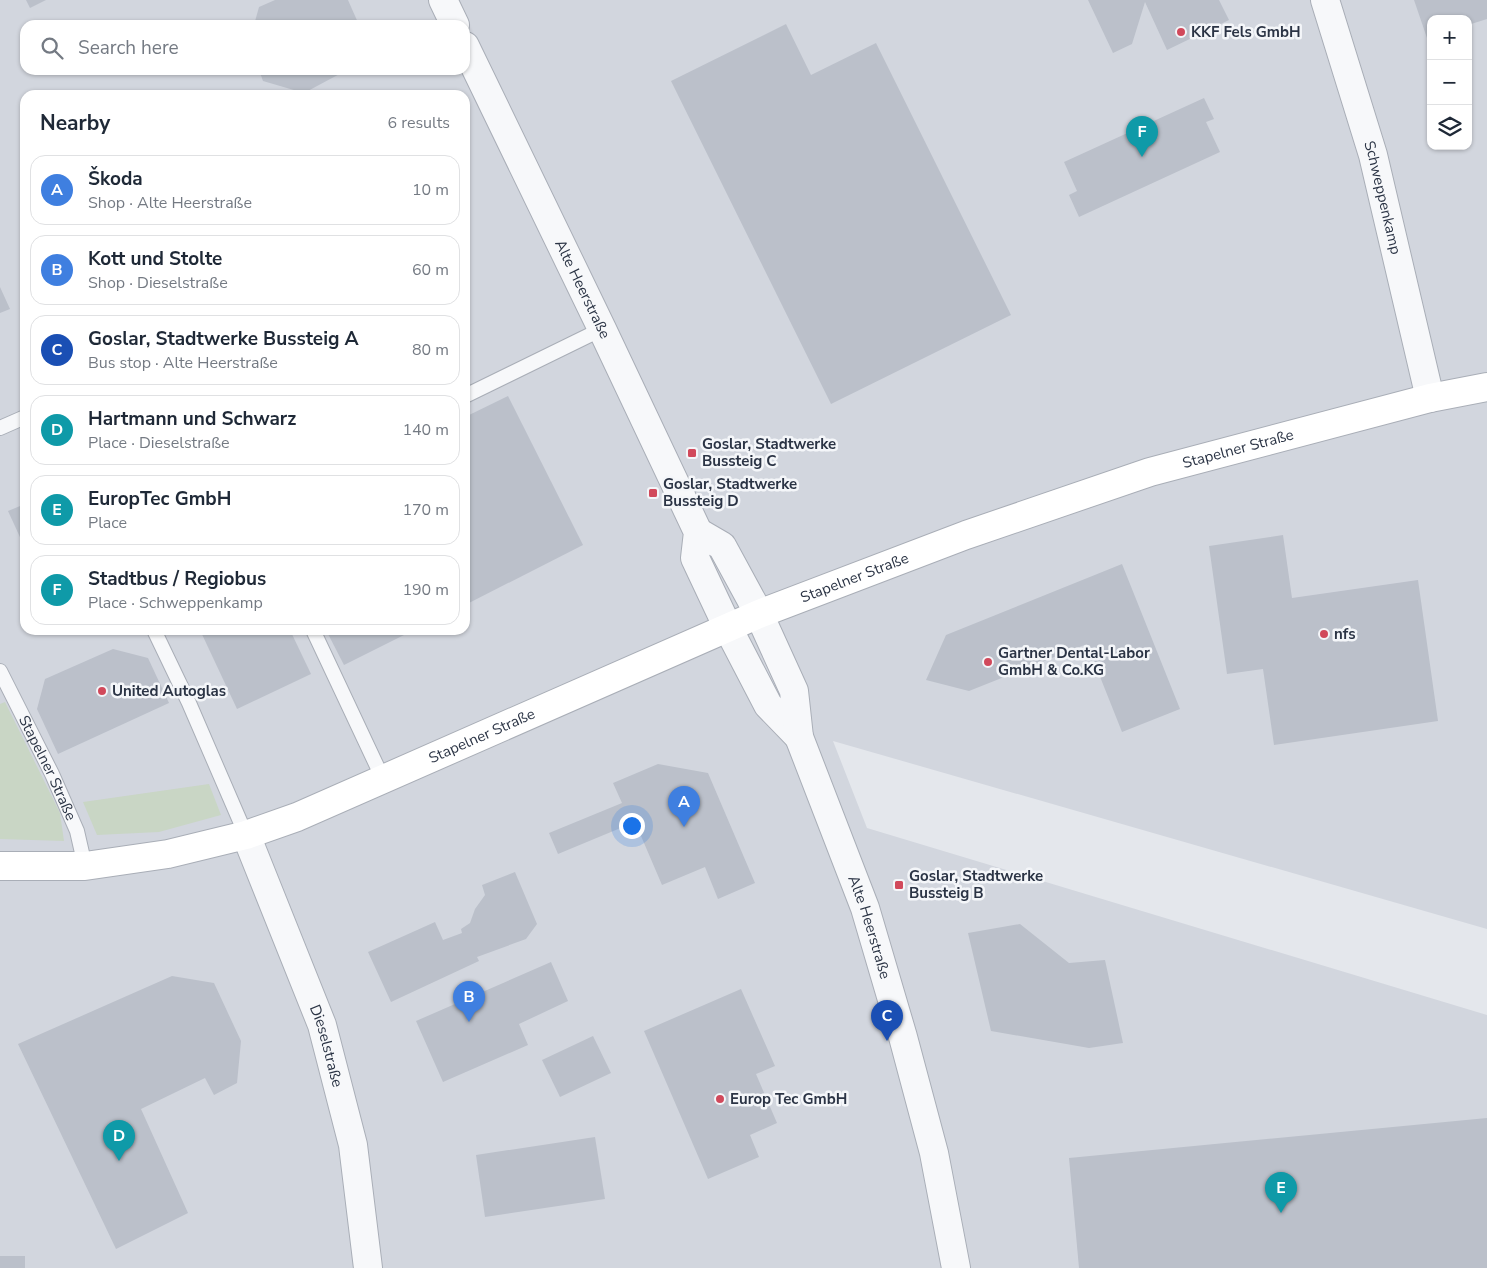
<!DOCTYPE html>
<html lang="en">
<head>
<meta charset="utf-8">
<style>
  :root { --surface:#fff; --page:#f2f2f3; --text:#1f2937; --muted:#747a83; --line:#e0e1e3; --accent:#2563eb }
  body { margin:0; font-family:"Nunito Sans",sans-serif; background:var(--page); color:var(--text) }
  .controls { position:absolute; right:15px; top:15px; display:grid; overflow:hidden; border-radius:10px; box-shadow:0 1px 4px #0004 }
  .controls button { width:45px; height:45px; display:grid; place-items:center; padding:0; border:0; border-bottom:1px solid var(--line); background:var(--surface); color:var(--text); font:25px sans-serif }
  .you { position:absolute; left:631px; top:825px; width:18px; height:18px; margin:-12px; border:4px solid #fff; border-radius:50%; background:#1a73e8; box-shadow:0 0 0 8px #1a73e833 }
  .badge { display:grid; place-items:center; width:32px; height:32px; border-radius:50%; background:var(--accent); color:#fff; font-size:16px; font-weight:700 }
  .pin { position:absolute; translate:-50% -41px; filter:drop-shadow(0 1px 2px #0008) }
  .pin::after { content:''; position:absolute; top:26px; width:18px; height:15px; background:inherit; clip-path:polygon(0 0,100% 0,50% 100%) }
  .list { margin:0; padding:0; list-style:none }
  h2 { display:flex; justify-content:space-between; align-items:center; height:65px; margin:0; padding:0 20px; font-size:21px }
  h2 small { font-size:16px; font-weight:400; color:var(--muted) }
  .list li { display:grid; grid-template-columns:32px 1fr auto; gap:15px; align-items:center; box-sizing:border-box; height:70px; margin:0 10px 10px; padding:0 10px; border:1px solid var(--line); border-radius:15px }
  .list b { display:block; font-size:19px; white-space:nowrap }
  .list p { margin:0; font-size:16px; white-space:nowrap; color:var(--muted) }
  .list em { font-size:16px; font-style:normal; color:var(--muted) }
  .icon { flex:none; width:28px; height:28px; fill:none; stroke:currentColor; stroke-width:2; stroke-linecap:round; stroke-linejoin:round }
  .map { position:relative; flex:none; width:1487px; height:1268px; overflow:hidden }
  .search { position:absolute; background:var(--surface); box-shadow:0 1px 4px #0004; left:20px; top:20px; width:450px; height:55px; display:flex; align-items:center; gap:12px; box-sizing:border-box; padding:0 18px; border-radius:15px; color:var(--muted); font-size:19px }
  .panel { position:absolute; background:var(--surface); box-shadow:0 1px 4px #0004; left:20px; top:90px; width:450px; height:545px; border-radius:15px }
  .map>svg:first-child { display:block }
</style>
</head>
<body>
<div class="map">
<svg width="1487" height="1268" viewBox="0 0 1487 1268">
  <rect width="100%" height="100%" fill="#e4e7ec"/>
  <path fill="#d2d6de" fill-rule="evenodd" d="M0,0H1487V929L833,741L867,828L1487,1015V1268H0ZM1431,19H1468V146H1431ZM25,25H465V70H25ZM25,95H465V630H25Z"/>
  <g fill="#c9d6c5">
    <path d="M5,702L60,813L64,841L0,839V704Z"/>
    <path d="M209,784L221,815L159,832L97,835L83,802Z"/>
  </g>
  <g fill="#bbc0ca">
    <path d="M26,0H46L30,8Z"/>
    <path d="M275,0H348L359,25H254L259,7Z"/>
    <path d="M1088,0H1219L1229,20L1167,50L1145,2L1132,44L1113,53Z"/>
    <path d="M1414,0H1487V19L1468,25V19H1431V37L1427,38Z"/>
    <path d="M786,24L811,75L876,43L1011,315L831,404L671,81Z"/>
    <path d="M259,70H347L304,93L263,81Z"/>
    <path d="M1204,98L1214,119L1206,122L1220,152L1079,217L1069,195L1077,191L1064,162Z"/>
    <path d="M0,287L10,309L0,313Z"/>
    <path d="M508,396L583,545L465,605V417Z"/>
    <path d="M25,504V548L8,511Z"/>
    <path d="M1283,535L1292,598L1418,580L1438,721L1274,745L1263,669L1227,674L1209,546Z"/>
    <path d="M1122,564L1180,709L1122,732L1087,644L969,691L926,680L946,635Z"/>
    <path d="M200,630H290L311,674L237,709Z"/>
    <path d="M326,630H414L344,665Z"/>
    <path d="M113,649L148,658L169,703L58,754L37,709L45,679Z"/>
    <path d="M658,764L708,773L755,883L718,899L705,867L662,885L635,822L558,854L549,833L622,803L613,783Z"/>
    <path d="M515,872L537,924L526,939L477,957L479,961L391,1002L368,952L435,922L443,940L462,933L461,929L470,923L475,909L485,895L482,885Z"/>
    <path d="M1020,924L1069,963L1105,960L1123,1043L1089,1048L991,1031L968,933Z"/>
    <path d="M551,962L568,1001L519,1024L528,1045L443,1082L416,1021Z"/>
    <path d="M172,976L214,983L241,1041L237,1083L214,1095L205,1078L141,1109L188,1213L116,1249L18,1044Z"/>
    <path d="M741,989L775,1066L756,1074L777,1123L750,1135L759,1157L708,1179L644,1031Z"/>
    <path d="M593,1036L611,1073L560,1097L542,1060Z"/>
    <path d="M1487,1118V1268H1079L1069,1158Z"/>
    <path d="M595,1137L605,1199L485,1217L476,1155Z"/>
    <rect x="0" y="1256" width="25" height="12"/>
  </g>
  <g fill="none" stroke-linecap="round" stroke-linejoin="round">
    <defs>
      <g id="lane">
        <path d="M465,396L602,329"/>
        <path d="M0,428L25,417"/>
        <path d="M154,630L189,703L246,835"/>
        <path d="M313,630L383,779"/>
        <path id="s1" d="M0,671L52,774L77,831L85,866"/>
      </g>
      <g id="street">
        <path d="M443,0L455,25"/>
        <path id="s2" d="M1325,0L1373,155L1430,398"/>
        <path id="s3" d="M465,46L602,329L698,532L695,558L728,628L768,705L799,737"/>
        <path id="s4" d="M698,532L722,546L759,614L794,691L799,737L865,908L903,1037L934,1153L956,1268"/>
        <path id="s5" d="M246,835L322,1025L353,1145L368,1268"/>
      </g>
      <g id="secondary">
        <path id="s6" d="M0,866H85L168,854L246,835L297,817L759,614L966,535L1150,472L1430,398L1487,387"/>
      </g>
    </defs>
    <use href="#lane" stroke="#a9aeb7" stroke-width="16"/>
    <use href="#street" stroke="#a9aeb7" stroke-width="30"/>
    <use href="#secondary" stroke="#a9aeb7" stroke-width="30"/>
    <use href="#lane" stroke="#f7f8fa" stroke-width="14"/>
    <use href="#street" stroke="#f7f8fa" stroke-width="28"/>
    <use href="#secondary" stroke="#fff" stroke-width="28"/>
  </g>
  <g fill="#d1495b" stroke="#f4f6f9" stroke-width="2">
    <circle cx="1181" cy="32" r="5"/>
    <rect x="687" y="448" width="10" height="10" rx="2.5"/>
    <rect x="648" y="488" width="10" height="10" rx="2.5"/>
    <circle cx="1324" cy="634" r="5"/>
    <circle cx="988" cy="662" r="5"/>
    <circle cx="102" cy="691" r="5"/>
    <rect x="894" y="880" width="10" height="10" rx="2.5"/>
    <circle cx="720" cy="1099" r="5"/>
  </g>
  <g text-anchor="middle" stroke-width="5" stroke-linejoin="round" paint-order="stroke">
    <g font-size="15" font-weight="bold" fill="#2b3445" stroke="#f4f6f9" text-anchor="start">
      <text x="1191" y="37">KKF Fels GmbH</text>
      <text x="702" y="449">Goslar, Stadtwerke<tspan x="702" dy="17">Bussteig C</tspan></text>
      <text x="663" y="489">Goslar, Stadtwerke<tspan x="663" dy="17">Bussteig D</tspan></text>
      <text x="1334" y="639">nfs</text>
      <text x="998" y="658">Gartner Dental-Labor<tspan x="998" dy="17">GmbH &amp; Co.KG</tspan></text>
      <text x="112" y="696">United Autoglas</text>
      <text x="909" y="881">Goslar, Stadtwerke<tspan x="909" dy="17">Bussteig B</tspan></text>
      <text x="730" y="1104">Europ Tec GmbH</text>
    </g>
    <g font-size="15" fill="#2b3445" stroke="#f4f6f9">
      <text dy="5" stroke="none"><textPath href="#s2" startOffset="206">Schweppenkamp</textPath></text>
      <text dy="5" stroke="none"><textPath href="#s3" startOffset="270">Alte Heerstraße</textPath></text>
      <text dy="5" stroke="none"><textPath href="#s6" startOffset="1315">Stapelner Straße</textPath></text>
      <text dy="5" stroke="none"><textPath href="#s6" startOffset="910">Stapelner Straße</textPath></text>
      <text dy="5" stroke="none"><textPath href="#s6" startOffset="505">Stapelner Straße</textPath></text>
      <text dy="5" stroke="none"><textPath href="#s1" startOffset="108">Stapelner Straße</textPath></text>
      <text dy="5" stroke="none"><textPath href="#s4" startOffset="439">Alte Heerstraße</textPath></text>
      <text dy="5" stroke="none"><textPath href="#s5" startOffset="226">Dieselstraße</textPath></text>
    </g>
  </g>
</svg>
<div class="controls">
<button>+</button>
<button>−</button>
<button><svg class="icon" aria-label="layers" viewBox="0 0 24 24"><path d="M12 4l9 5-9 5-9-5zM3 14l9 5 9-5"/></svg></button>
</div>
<div class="you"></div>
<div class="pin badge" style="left:684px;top:827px;background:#3f7fe0">A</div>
<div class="pin badge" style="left:469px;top:1022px;background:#3f7fe0">B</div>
<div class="pin badge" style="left:887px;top:1041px;background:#1a4fb4">C</div>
<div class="pin badge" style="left:119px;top:1161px;background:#0f9aa8">D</div>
<div class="pin badge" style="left:1281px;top:1213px;background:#0f9aa8">E</div>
<div class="pin badge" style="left:1142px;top:157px;background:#0f9aa8">F</div>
<div class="search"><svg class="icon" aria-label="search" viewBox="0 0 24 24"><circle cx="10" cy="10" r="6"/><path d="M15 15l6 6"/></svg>Search here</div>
<section class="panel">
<h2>Nearby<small>6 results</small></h2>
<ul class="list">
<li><span class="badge" style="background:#3f7fe0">A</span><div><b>Škoda</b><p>Shop · Alte Heerstraße</p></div><em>10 m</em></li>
<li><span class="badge" style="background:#3f7fe0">B</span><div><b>Kott und Stolte</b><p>Shop · Dieselstraße</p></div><em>60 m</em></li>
<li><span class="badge" style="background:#1a4fb4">C</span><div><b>Goslar, Stadtwerke Bussteig A</b><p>Bus stop · Alte Heerstraße</p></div><em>80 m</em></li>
<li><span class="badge" style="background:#0f9aa8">D</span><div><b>Hartmann und Schwarz</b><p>Place · Dieselstraße</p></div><em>140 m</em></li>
<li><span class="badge" style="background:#0f9aa8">E</span><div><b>EuropTec GmbH</b><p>Place</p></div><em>170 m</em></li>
<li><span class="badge" style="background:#0f9aa8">F</span><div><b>Stadtbus / Regiobus</b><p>Place · Schweppenkamp</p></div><em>190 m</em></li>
</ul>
</section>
</div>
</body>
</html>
